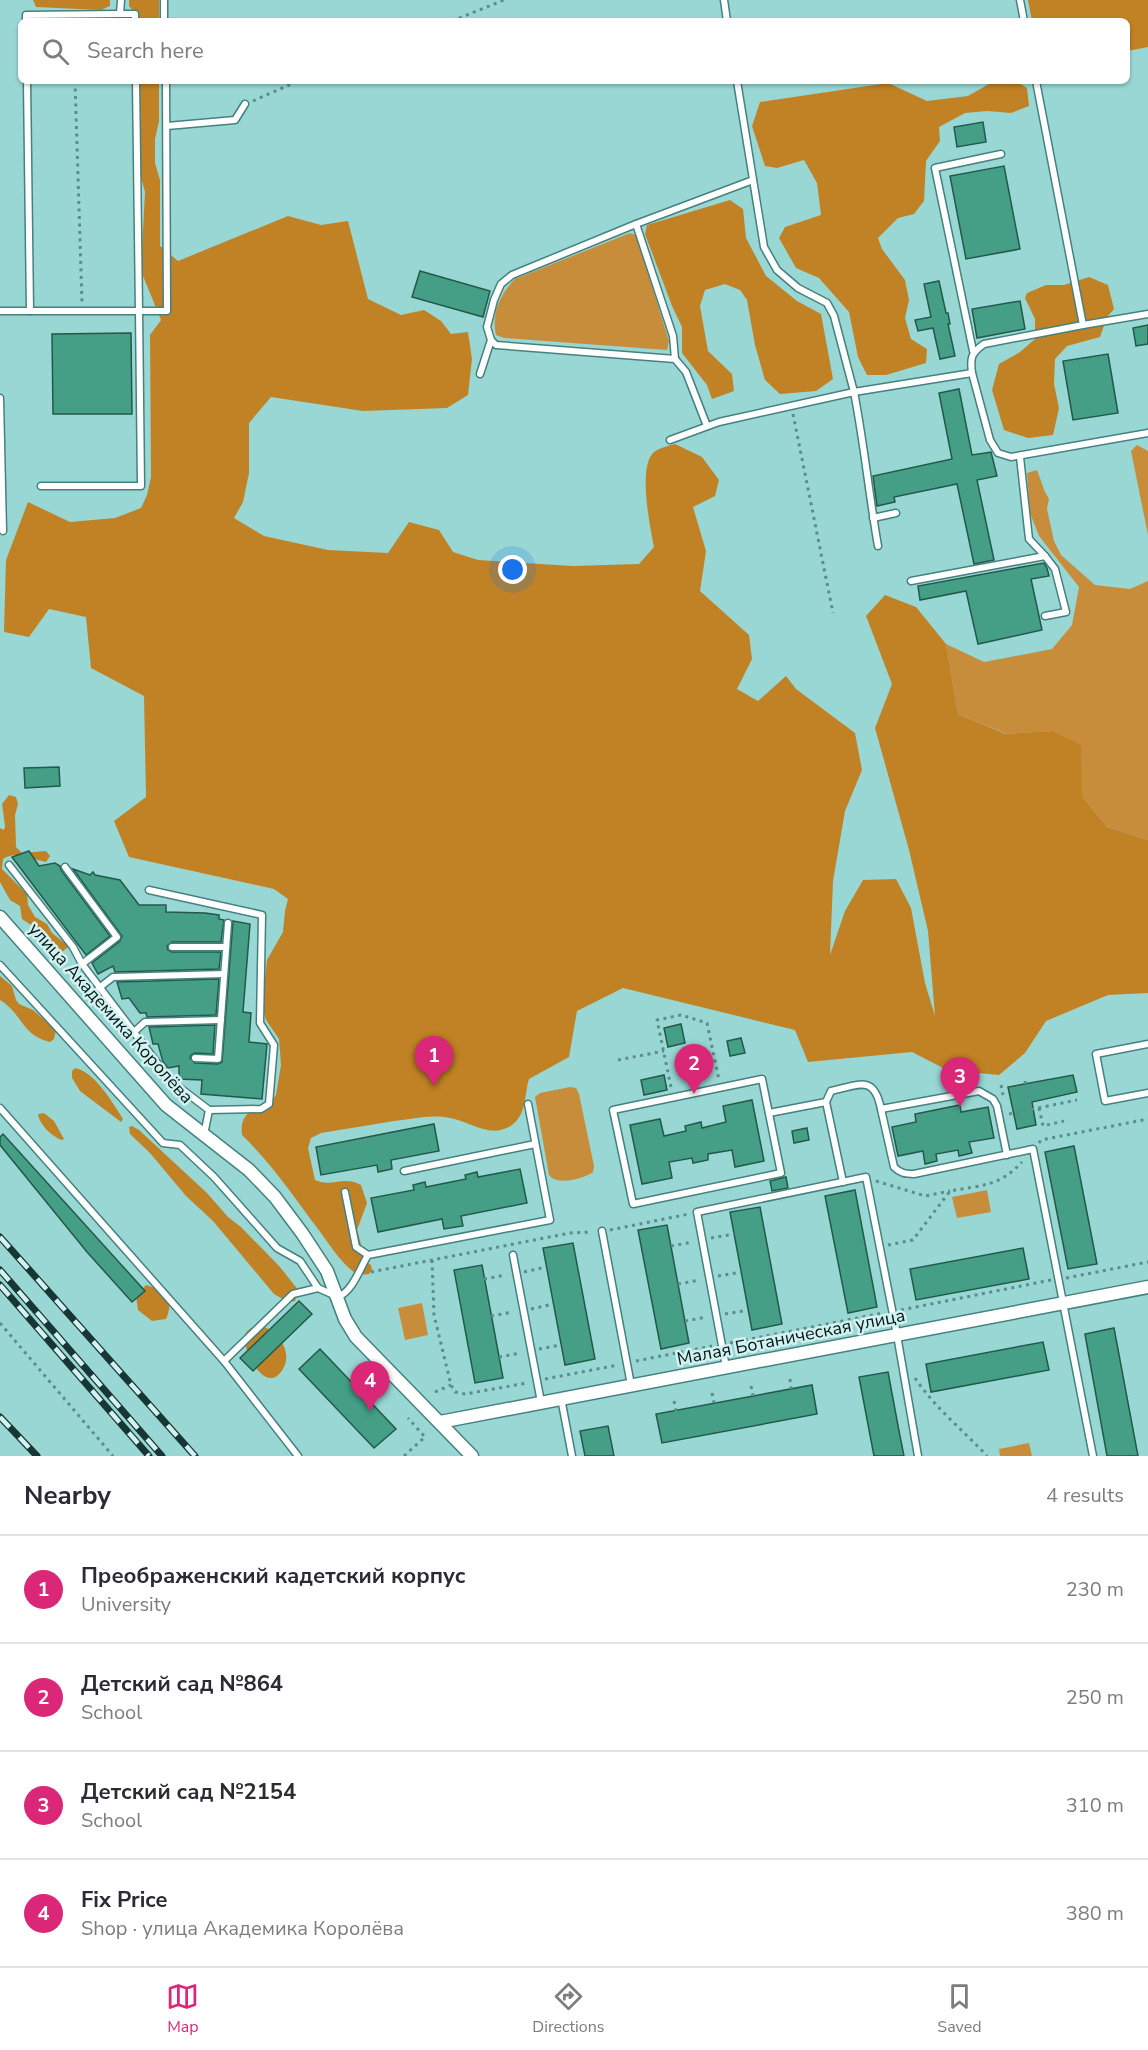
<!DOCTYPE html>
<html lang="en">
<head>
<meta charset="utf-8">
<style>
  :root { --surface:#fff; --page:#f7f7f7; --text:#2b2b33; --muted:#7c7c81; --line:#e1e1e2; --accent:#db2777 }
  body { margin:0; font-family:"Nunito Sans",sans-serif; background:var(--page); color:var(--text) }
  .you { position:absolute; left:513px; top:570px; width:21px; height:21px; margin:-15px; border:4px solid #fff; border-radius:50%; background:#1a73e8; box-shadow:0 0 0 9px #1a73e833 }
  .badge { display:grid; place-items:center; width:39px; height:39px; border-radius:50%; background:var(--accent); color:#fff; font-size:20px; font-weight:700 }
  .pin { position:absolute; translate:-50% -50px; filter:drop-shadow(0 2px 3px #0008) }
  .pin::after { content:''; position:absolute; top:32px; width:21px; height:18px; background:inherit; clip-path:polygon(0 0,100% 0,50% 100%) }
  .list { margin:0; padding:0; list-style:none }
  h2 { display:flex; justify-content:space-between; align-items:center; height:78px; margin:0; padding:0 24px; font-size:26px }
  h2 small { font-size:20px; font-weight:400; color:var(--muted) }
  .list li { display:grid; grid-template-columns:39px 1fr auto; gap:18px; align-items:center; box-sizing:border-box; height:108px; padding:0 24px; border-top:2px solid var(--line) }
  .list b { display:block; font-size:22px; white-space:nowrap }
  .list p { margin:0; font-size:20px; white-space:nowrap; color:var(--muted) }
  .list em { font-size:20px; font-style:normal; color:var(--muted) }
  .icon { flex:none; width:33px; height:33px; fill:none; stroke:currentColor; stroke-width:2; stroke-linecap:round; stroke-linejoin:round }
  .map { position:relative; flex:none; width:1148px; height:1456px; overflow:hidden }
  .search { position:absolute; background:var(--surface); box-shadow:0 2px 4px #0004; left:18px; right:18px; top:18px; height:66px; display:flex; align-items:center; gap:15px; box-sizing:border-box; padding:0 21px; border-radius:9px; color:var(--muted); font-size:22px }
  .sheet { height:510px; background:var(--surface) }
  nav { display:flex; justify-content:space-around; align-items:center; box-sizing:border-box; height:84px; border-top:2px solid var(--line); background:var(--surface); font-size:16px; color:var(--muted) }
  nav a { display:grid; justify-items:center; gap:3px }
  nav .on { color:var(--accent) }
  .map>svg:first-child { display:block }
</style>
</head>
<body>
<div class="map">
<svg width="1148" height="1456" viewBox="0 0 1148 1456">
  <rect width="100%" height="100%" fill="#99d7d4"/>
  <g fill="#c78d3a">
    <path d="M630,233L636,235L669,341L667,350L504,338L496,335C491,314 500,294 515,279Z"/>
    <path d="M1137,445L1148,451V535L1131,451Z"/>
    <path d="M1037,470L1045,492L1049,499L1047,509L1054,541L1061,555L1095,585L1130,589L1148,581V840L1107,827L1082,796L1052,731L1007,734L958,714L946,644L984,662L1052,649L1072,625L1079,587L1039,536L1030,513L1027,473Z"/>
    <path d="M570,1087L576,1088L579,1094L594,1166L593,1172C583,1179 557,1186 549,1175L535,1097L540,1093Z"/>
    <path d="M987,1190L991,1212L957,1218L952,1197Z"/>
    <path d="M422,1303L428,1335L405,1340L398,1308Z"/>
    <path d="M1029,1443L1032,1456H1000L999,1449Z"/>
  </g>
  <g fill="#c08224">
    <path d="M33,0H110V6L101,10L36,7Z"/>
    <path d="M129,0H159V21H141L129,6Z"/>
    <path d="M1028,0H1148V47L1127,51V21H1032Z"/>
    <path d="M139,81H159V121L155,139V163L160,180V246L178,261L288,216L321,225L348,221L368,299L401,315L424,310L441,321L451,334L468,332L472,359L468,395L447,408L363,411L271,397L249,423V473L243,502L234,518L264,536L328,550L388,553L409,522L439,530L453,552L478,560L573,566L639,564L654,547C650,526 638,469 653,453C658,448 668,446 675,444L702,457L719,480L715,496L693,507L706,551L700,591L749,635L752,659L737,689L758,701L786,676L796,689L855,733L862,770L845,811L833,881L830,955L845,911L863,880L896,879L911,908L925,983L935,1016L928,931L909,850L875,728L892,684L866,616L885,595L916,607L946,644L958,714L1006,734L1052,731L1081,745L1082,796L1107,827L1148,840V993L1108,995L1046,1021L1025,1053L999,1075L947,1070L912,1052L808,1062L795,1030L623,988L577,1011L569,1057L529,1079C524,1095 527,1114 512,1125C491,1140 470,1121 450,1118C431,1114 413,1119 394,1121C370,1125 345,1129 321,1133L311,1138L308,1148L315,1180C333,1188 343,1175 361,1185L367,1203L357,1230L366,1262L371,1265L372,1270L369,1274L358,1275C341,1264 330,1245 318,1229C294,1197 271,1163 242,1135C239,1111 255,1110 273,1099L276,1095L281,1065L279,1039L266,1020L262,1006L267,960L283,932L285,911L288,899L274,889L129,857L114,821L146,797L144,696L91,668L86,617L49,609L29,637L4,632L6,560L28,502L70,522L115,518L141,508L147,495L151,477L150,335L161,320L141,271L145,192L139,170Z"/>
    <path d="M999,81H1016L1027,88L1029,106L1011,113L987,111L965,113L939,127L940,141L926,161L924,201L914,214L898,218L878,238L882,249L905,280L909,300L905,318L911,339L927,349L926,363L886,375H867L858,357L849,312L819,278L796,268L779,238L785,227L821,215L817,183L804,160L777,168L765,166L752,126L760,102L888,83L927,101L968,96L989,84Z"/>
    <path d="M730,200L743,209L746,238L766,276L797,301L821,314L833,379L816,391L780,394L765,380L755,345L747,300L740,290L725,284L705,290L700,306L708,351L732,374L734,391L712,399L707,385L682,353V327L672,306L645,234L647,225Z"/>
    <path d="M1089,277L1108,285L1114,309L1107,317L1100,337L1067,346L1055,359L1054,384L1059,408L1053,435L1028,438L1004,430L992,390L999,364L1020,352L1035,339V319L1025,298L1027,293L1046,285H1064Z"/>
    <path d="M9,795L16,797L18,804L15,815L16,847L22,853L46,851L50,856L46,862C29,859 18,850 3,859L2,869L27,894L28,905L35,917L47,924L52,933L67,945L68,947L62,952L56,948L48,936L35,933L31,925L22,919L20,906L10,900L0,882V828L4,830L5,826L2,804Z"/>
    <path d="M0,976L12,986L16,1000L19,1004L33,1010L56,1030L54,1039L50,1042C21,1035 23,1014 0,1000Z"/>
    <path d="M75,1068C94,1071 113,1103 123,1119L121,1122L80,1091L72,1078V1071Z"/>
    <path d="M44,1113L54,1121L64,1139L62,1140C52,1137 39,1124 38,1114Z"/>
    <path d="M132,1126L139,1130L207,1193L228,1217L241,1227L280,1267L299,1291L295,1301L288,1302L274,1294L213,1221L186,1196L150,1153L130,1134L129,1127Z"/>
    <path d="M146,1285C164,1290 175,1299 166,1319L152,1321L138,1310L136,1296Z"/>
    <path d="M259,1325C279,1331 295,1353 281,1372C263,1395 241,1346 245,1335C247,1329 253,1327 259,1325Z"/>
  </g>
  <g fill="#449f86" stroke="#23594a" stroke-width="1.5">
    <path d="M983,122L986,142L957,147L954,127Z"/>
    <path d="M1004,166L1020,249L966,259L950,176Z"/>
    <path d="M420,271L490,291L483,317L412,297Z"/>
    <path d="M939,281L946,313H948L950,324H948L955,356L940,359L933,328L918,331L915,320L931,317L924,284Z"/>
    <path d="M1020,301L1025,329L977,338L972,309Z"/>
    <path d="M1148,325V344L1136,346L1133,328Z"/>
    <path d="M131,333L132,414H53L52,334Z"/>
    <path d="M1108,354L1118,413L1073,420L1063,361Z"/>
    <path d="M959,389L972,455L991,452L997,476L977,480L994,560L974,564L957,484L894,497L895,502L877,506L873,476L952,459L939,393Z"/>
    <path d="M1044,563L1047,568L1049,576L1031,579L1042,630L978,644L966,591L920,600L918,586Z"/>
    <path d="M59,767L60,786L25,788L24,768Z"/>
    <path d="M29,851L39,866L55,863L60,866L61,870L110,936L86,955L12,857Z"/>
    <path d="M73,869L90,875L93,872L95,875L120,880L139,905H166V912L205,913L219,915V919L224,920L221,942H172L167,946L168,950L172,952H221L219,969L115,972L113,966L98,974L92,963L120,941L122,936Z"/>
    <path d="M233,921L250,924L243,1012L251,1013L249,1042L267,1044L262,1099L201,1094L202,1080L179,1079V1066L168,1068L163,1062L158,1044H153L149,1027L215,1025L213,1054L195,1053L191,1055L190,1058L195,1063L218,1064L222,1062Z"/>
    <path d="M219,979L216,1015L147,1017L146,1013H140L129,998L122,999L117,982Z"/>
    <path d="M681,1024L685,1043L668,1047L664,1028Z"/>
    <path d="M741,1038L745,1053L730,1056L727,1041Z"/>
    <path d="M664,1075L667,1090L644,1095L641,1080Z"/>
    <path d="M1073,1075L1077,1092L1032,1102L1036,1125L1017,1129L1008,1087Z"/>
    <path d="M752,1100L764,1161L735,1167L732,1150L708,1154V1160L693,1163L692,1158L669,1162L672,1178L642,1184L630,1125L660,1119L664,1136L686,1131L685,1126L701,1122L702,1128L726,1122L723,1106Z"/>
    <path d="M960,1105L961,1112L988,1107L994,1138L969,1142L972,1153L959,1156L958,1150L936,1154L937,1161L925,1164L923,1151L898,1156L892,1127L916,1122L915,1114Z"/>
    <path d="M434,1124L439,1151L391,1160L392,1169L378,1172L377,1165L321,1175L316,1147Z"/>
    <path d="M807,1128L809,1140L794,1143L792,1131Z"/>
    <path d="M3,1134L145,1291L132,1302L87,1252L0,1145V1137Z"/>
    <path d="M1074,1146L1097,1264L1068,1269L1045,1152Z"/>
    <path d="M520,1169L527,1203L461,1216L463,1226L444,1229L442,1219L378,1232L371,1198L414,1190L413,1185L425,1182L426,1187L466,1179L465,1175L477,1172L478,1177Z"/>
    <path d="M786,1177L788,1188L772,1191L770,1181Z"/>
    <path d="M855,1190L877,1307L848,1313L825,1196Z"/>
    <path d="M760,1207L782,1324L752,1330L730,1212Z"/>
    <path d="M667,1225L689,1343L661,1349L638,1230Z"/>
    <path d="M573,1243L595,1359L565,1365L543,1248Z"/>
    <path d="M1023,1248L1029,1279L916,1300L910,1269Z"/>
    <path d="M482,1265L503,1378L475,1383L454,1270Z"/>
    <path d="M299,1301L312,1314L253,1371L240,1358Z"/>
    <path d="M1114,1328L1138,1456H1107L1088,1351L1085,1334Z"/>
    <path d="M1043,1342L1049,1370L931,1392L926,1364Z"/>
    <path d="M320,1349L396,1429L374,1448L299,1369Z"/>
    <path d="M888,1372L899,1431L904,1456H874L859,1377Z"/>
    <path d="M812,1385L817,1414L662,1443L656,1414Z"/>
    <path d="M608,1426L614,1456H585L580,1431Z"/>
  </g>
  <g fill="none" stroke-linecap="round" stroke-linejoin="round">
    <defs>
      <g id="service">
        <path d="M164,0V21"/>
        <path d="M724,0L727,21"/>
        <path d="M1020,0L1024,21"/>
        <path d="M120,14L121,0"/>
        <path d="M26,21V15L120,14H135V21"/>
        <path d="M27,81L30,311"/>
        <path d="M737,81L764,247L777,270L798,288L827,303L834,316L854,392L972,373C970,358 971,353 984,344L1083,325L1036,81"/>
        <path d="M167,126L235,120L245,104"/>
        <path d="M636,224L673,336L675,359"/>
        <path d="M0,311H139L136,81"/>
        <path d="M1083,325L1148,314"/>
        <path d="M973,351L935,168L1001,154"/>
        <path d="M972,373L990,440L998,453L1011,457L1148,433"/>
        <path d="M480,374L491,340"/>
        <path d="M0,398L3,531"/>
        <path d="M707,426L686,372L675,359L496,345L491,340L487,327L494,300L501,284L512,275L636,224L753,180"/>
        <path d="M670,440L719,422L854,392C864,443 869,495 878,546"/>
        <path d="M41,486H141L139,311H167L166,81"/>
        <path d="M873,518L896,513"/>
        <path d="M911,581L1045,556L1029,539L1020,457"/>
        <path d="M1045,616L1066,612L1055,569L1045,556"/>
        <path d="M9,865L73,947L82,964L171,1081L209,1110L204,1135"/>
        <path d="M65,867L117,937L82,964"/>
        <path d="M149,890L262,915L260,1023L274,1045L269,1104L261,1109L209,1110"/>
        <path d="M172,947H226"/>
        <path d="M0,965L163,1143L180,1145L214,1177L277,1248L300,1261L318,1288"/>
        <path d="M99,988L113,977L224,974"/>
        <path d="M134,1032L145,1022L221,1020"/>
        <path d="M1148,1044L1096,1054L1105,1101L1148,1093"/>
        <path d="M195,1058L218,1059L228,923"/>
        <path d="M762,1079L781,1173L633,1204L613,1110Z"/>
        <path d="M0,1108L224,1361L298,1456"/>
        <path d="M769,1113L826,1102"/>
        <path d="M1007,1155L997,1106L993,1099L979,1091L881,1109L894,1167C900,1173 905,1174 914,1174L1033,1149L1093,1456"/>
        <path d="M404,1171L535,1144"/>
        <path d="M843,1182L826,1102L831,1091C859,1085 874,1074 881,1109"/>
        <path d="M345,1192L356,1247L368,1255"/>
        <path d="M602,1231L631,1385"/>
        <path d="M513,1255L541,1402"/>
        <path d="M224,1361L293,1294L318,1288L338,1297C353,1291 360,1268 368,1255L550,1220L528,1104"/>
        <path d="M726,1367L697,1212L866,1177L897,1335L918,1456"/>
        <path d="M561,1398L572,1456"/>
      </g>
      <g id="minor">
        <path d="M0,917L166,1105L249,1170L275,1197L302,1233L327,1271L345,1319L356,1337L472,1456"/>
        <path d="M440,1422L1148,1287"/>
      </g>
    </defs>
    <use href="#service" stroke="#45817f" stroke-width="9"/>
    <use href="#minor" stroke="#45817f" stroke-width="15"/>
    <g stroke="#5d8d8a" stroke-width="3" stroke-dasharray="3 4.5" stroke-linecap="butt">
      <path d="M452,21L504,0"/>
      <path d="M75,81L82,303"/>
      <path d="M253,101L298,81"/>
      <path d="M793,414L833,613"/>
      <path d="M618,1060L664,1051"/>
      <path d="M1025,1081L1031,1109"/>
      <path d="M1001,1085L1003,1095"/>
      <path d="M671,1087L657,1020L681,1015L707,1023L719,1080"/>
      <path d="M1039,1108L1043,1126L1064,1121"/>
      <path d="M1009,1114L1077,1100"/>
      <path d="M1039,1143L1041,1140L1148,1119"/>
      <path d="M876,1181L925,1196L950,1191"/>
      <path d="M610,1230L689,1214"/>
      <path d="M711,1238L734,1234"/>
      <path d="M888,1245L913,1240L950,1191C981,1185 999,1187 1022,1162"/>
      <path d="M671,1246L693,1242"/>
      <path d="M432,1260L434,1315L451,1385L455,1392L465,1394L527,1383"/>
      <path d="M371,1272L570,1233L591,1232"/>
      <path d="M524,1272L546,1267"/>
      <path d="M718,1276L741,1272"/>
      <path d="M1066,1278L1148,1262"/>
      <path d="M484,1279L506,1275"/>
      <path d="M678,1284L700,1280"/>
      <path d="M531,1309L553,1304"/>
      <path d="M901,1310L1051,1280"/>
      <path d="M725,1314L748,1310"/>
      <path d="M491,1316L513,1312"/>
      <path d="M685,1321L707,1317"/>
      <path d="M0,1323L113,1456"/>
      <path d="M730,1343L883,1313"/>
      <path d="M539,1349L561,1345"/>
      <path d="M499,1357L521,1353"/>
      <path d="M636,1361L712,1346"/>
      <path d="M915,1378C935,1408 963,1430 987,1456"/>
      <path d="M545,1379L618,1365"/>
      <path d="M790,1379L791,1389"/>
      <path d="M751,1386L753,1396"/>
      <path d="M435,1392L451,1385"/>
      <path d="M712,1393L714,1403"/>
      <path d="M674,1401L676,1411"/>
      <path d="M404,1456L425,1437L408,1418"/>
    </g>
    <use href="#service" stroke="#fff" stroke-width="6"/>
    <use href="#minor" stroke="#fff" stroke-width="12"/>
    <defs>
      <g id="rail">
        <path d="M0,1237L195,1456"/>
        <path d="M0,1270L162,1456"/>
        <path d="M0,1285L149,1456"/>
        <path d="M0,1417L37,1456"/>
      </g>
    </defs>
    <use href="#rail" stroke="#183634" stroke-width="7"/>
    <use href="#rail" stroke="#d3f1f0" stroke-width="4.5" stroke-dasharray="14" stroke-linecap="butt"/>
  </g>
  <g text-anchor="middle" stroke-width="5" stroke-linejoin="round" paint-order="stroke">
    <g font-size="18" fill="#011918" stroke="#d3f1f0">
      <text transform="translate(111 1013) rotate(48)" y="6">улица Академика Королёва</text>
      <text transform="translate(791 1337) rotate(-11)" y="6">Малая Ботаническая улица</text>
    </g>
  </g>
</svg>
<div class="you"></div>
<div class="pin badge" style="left:434px;top:1086px">1</div>
<div class="pin badge" style="left:694px;top:1094px">2</div>
<div class="pin badge" style="left:960px;top:1107px">3</div>
<div class="pin badge" style="left:370px;top:1411px">4</div>
<div class="search"><svg class="icon" aria-label="search" viewBox="0 0 24 24"><circle cx="10" cy="10" r="6"/><path d="M15 15l6 6"/></svg>Search here</div>
</div>
<section class="sheet">
<h2>Nearby<small>4 results</small></h2>
<ul class="list">
<li><span class="badge">1</span><div><b>Преображенский кадетский корпус</b><p>University</p></div><em>230 m</em></li>
<li><span class="badge">2</span><div><b>Детский сад №864</b><p>School</p></div><em>250 m</em></li>
<li><span class="badge">3</span><div><b>Детский сад №2154</b><p>School</p></div><em>310 m</em></li>
<li><span class="badge">4</span><div><b>Fix Price</b><p>Shop · улица Академика Королёва</p></div><em>380 m</em></li>
</ul>
</section>
<nav>
<a class="on"><svg class="icon" aria-label="map" viewBox="0 0 24 24"><path d="M3 6l6-2 6 2 6-2v14l-6 2-6-2-6 2zM9 4v14M15 6v14"/></svg>Map</a>
<a><svg class="icon" aria-label="directions" viewBox="0 0 24 24"><path d="M12 3l9 9-9 9-9-9zM9 14v-3h6M13 9l2 2-2 2"/></svg>Directions</a>
<a><svg class="icon" aria-label="saved" viewBox="0 0 24 24"><path d="M7 4h10v16l-5-4-5 4z"/></svg>Saved</a>
</nav>
</body>
</html>
